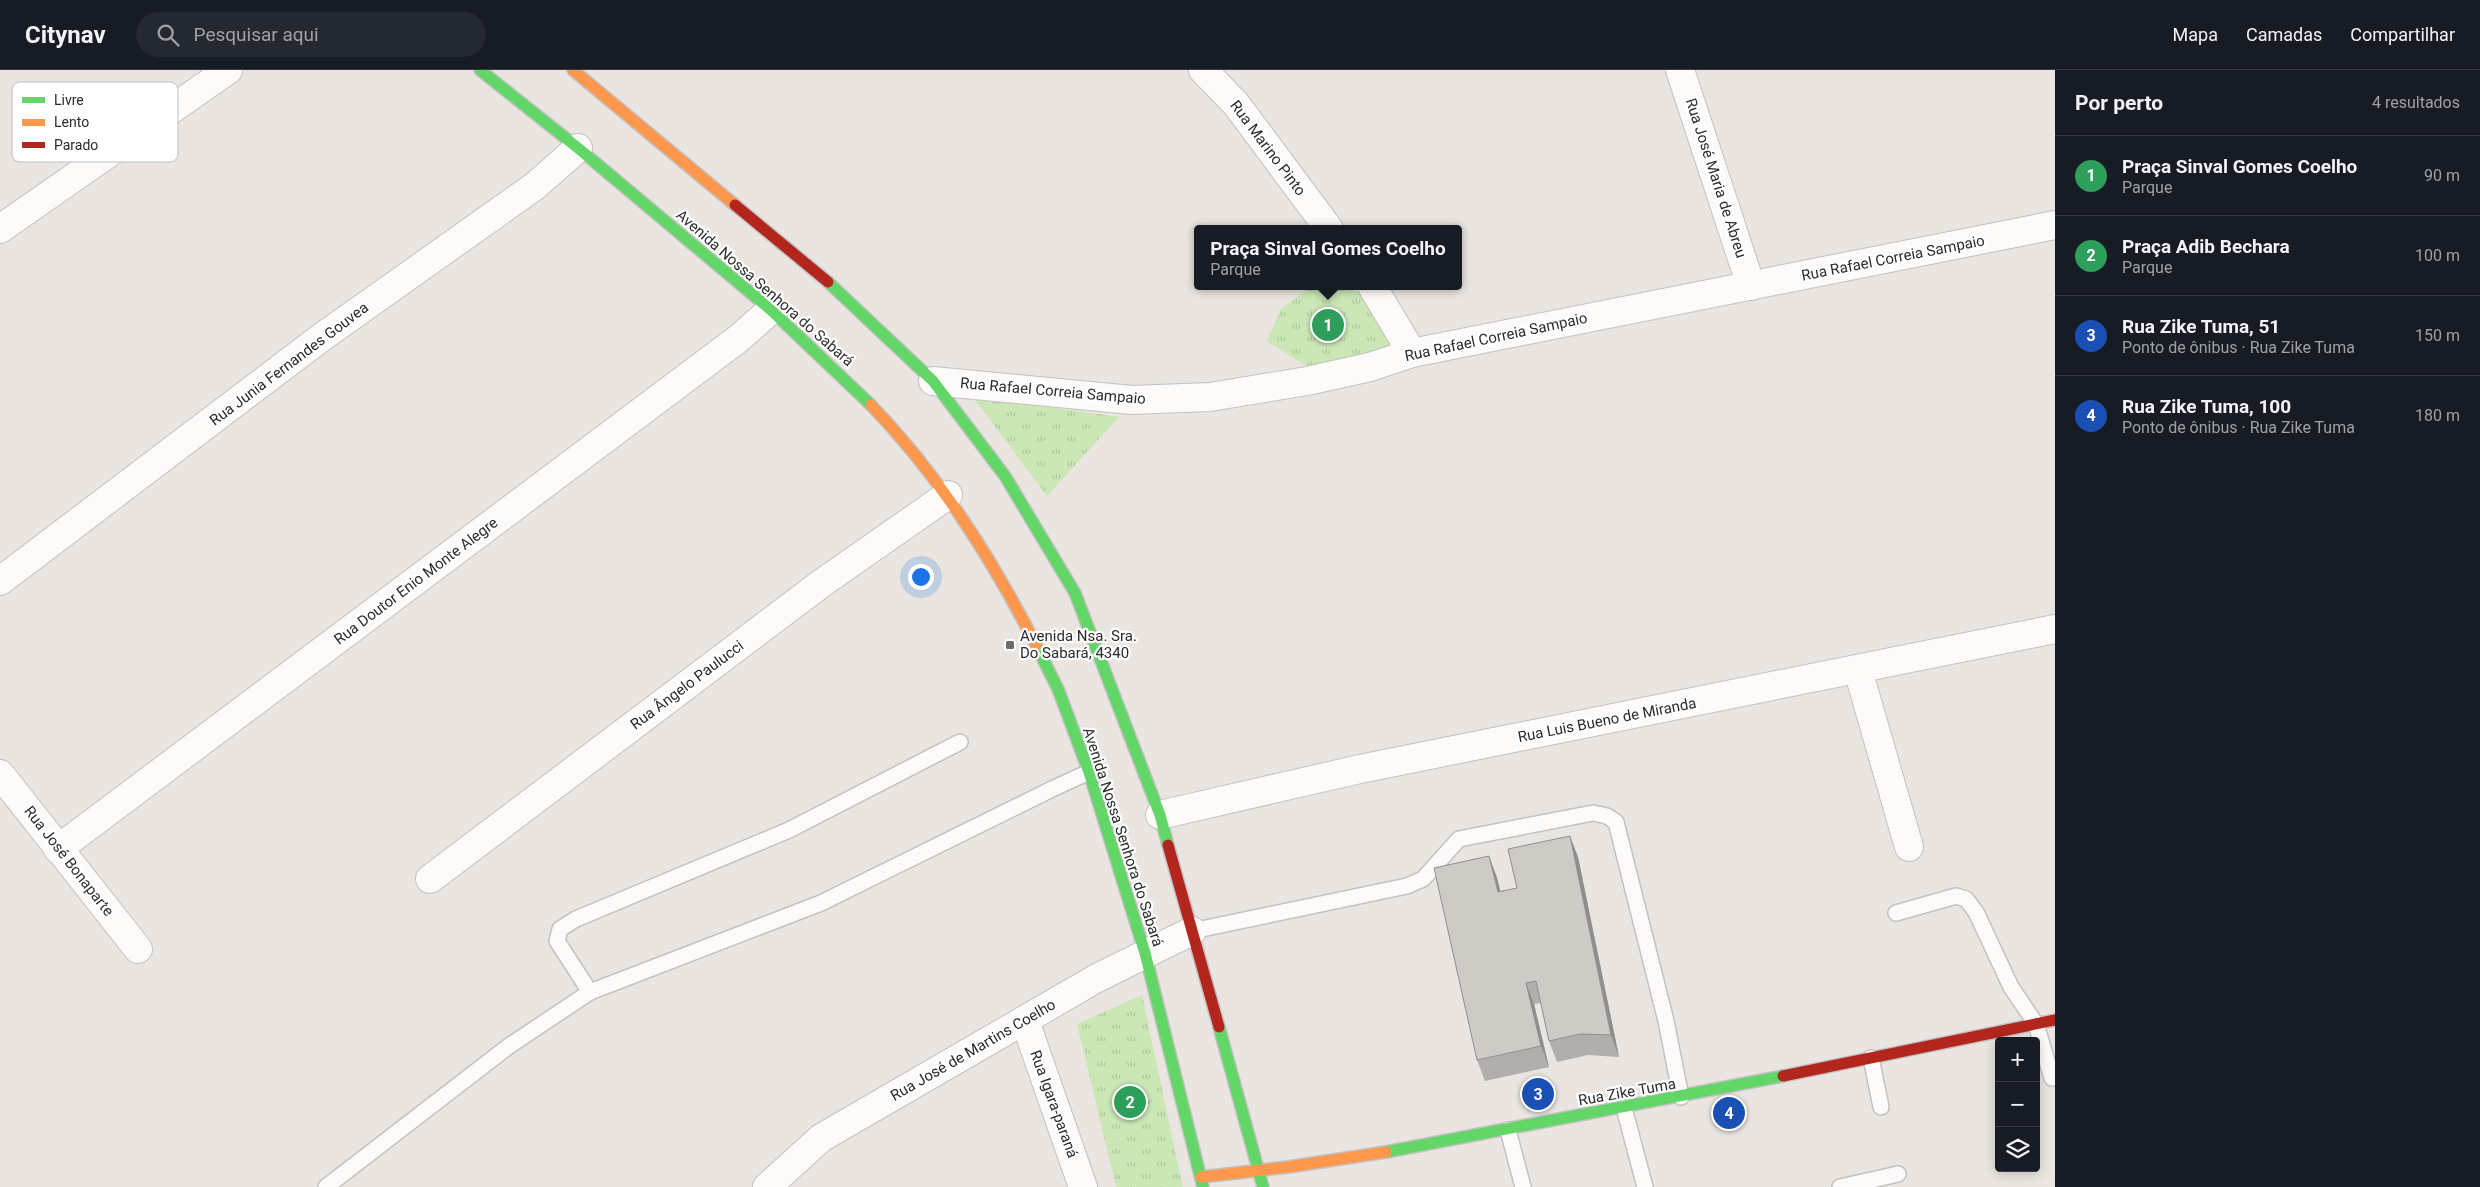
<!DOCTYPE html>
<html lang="pt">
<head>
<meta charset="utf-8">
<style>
  :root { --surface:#171b24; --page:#242831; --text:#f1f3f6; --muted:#9ea1a6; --line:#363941; --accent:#db2777 }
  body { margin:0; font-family:Roboto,sans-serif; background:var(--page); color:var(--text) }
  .controls { position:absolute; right:15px; bottom:15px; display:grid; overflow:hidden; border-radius:5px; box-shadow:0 2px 12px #0003 }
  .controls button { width:45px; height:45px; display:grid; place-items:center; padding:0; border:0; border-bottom:1px solid var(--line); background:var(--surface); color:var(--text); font:25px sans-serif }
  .you { position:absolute; left:920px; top:506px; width:18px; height:18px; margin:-12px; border:4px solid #fff; border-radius:50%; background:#1a73e8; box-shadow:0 0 0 8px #1a73e833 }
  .badge { display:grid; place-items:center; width:32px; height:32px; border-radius:50%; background:var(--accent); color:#fff; font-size:16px; font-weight:700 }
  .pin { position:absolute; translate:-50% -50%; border:2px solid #fff; box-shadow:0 1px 5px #0006 }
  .popup { position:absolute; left:1194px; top:155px; width:268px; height:65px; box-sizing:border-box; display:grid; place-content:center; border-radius:5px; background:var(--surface); filter:drop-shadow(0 1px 4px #0005); font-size:16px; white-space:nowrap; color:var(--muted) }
  .popup b { font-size:19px; color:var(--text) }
  .popup::after { content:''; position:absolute; left:50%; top:100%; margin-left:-10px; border:10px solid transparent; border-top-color:var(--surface) }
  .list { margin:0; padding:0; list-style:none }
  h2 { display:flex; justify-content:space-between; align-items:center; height:65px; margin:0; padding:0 20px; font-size:21px }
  h2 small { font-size:16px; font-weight:400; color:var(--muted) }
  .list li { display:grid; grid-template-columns:32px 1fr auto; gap:15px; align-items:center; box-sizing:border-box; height:80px; padding:0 20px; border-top:1px solid var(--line) }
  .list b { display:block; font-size:19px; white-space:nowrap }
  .list p { margin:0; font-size:16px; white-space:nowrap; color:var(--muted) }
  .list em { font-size:16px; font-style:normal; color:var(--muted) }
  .icon { flex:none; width:28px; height:28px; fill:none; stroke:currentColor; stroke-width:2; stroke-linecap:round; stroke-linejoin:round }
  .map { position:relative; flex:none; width:2055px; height:1117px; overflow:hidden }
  header { display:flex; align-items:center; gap:30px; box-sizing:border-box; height:70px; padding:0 25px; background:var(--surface); border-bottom:1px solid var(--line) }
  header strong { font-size:24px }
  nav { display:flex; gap:28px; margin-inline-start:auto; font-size:18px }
  .search { width:350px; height:45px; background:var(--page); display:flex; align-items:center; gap:12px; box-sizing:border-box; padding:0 18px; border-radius:28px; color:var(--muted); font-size:19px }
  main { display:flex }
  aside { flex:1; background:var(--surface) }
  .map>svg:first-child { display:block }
</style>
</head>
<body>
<header>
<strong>Citynav</strong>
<div class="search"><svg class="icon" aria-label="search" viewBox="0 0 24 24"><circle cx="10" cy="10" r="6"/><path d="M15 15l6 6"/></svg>Pesquisar aqui</div>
<nav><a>Mapa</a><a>Camadas</a><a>Compartilhar</a></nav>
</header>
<main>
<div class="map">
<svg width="2055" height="1117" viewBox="0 0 2055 1117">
  <defs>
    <pattern id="park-tufts" width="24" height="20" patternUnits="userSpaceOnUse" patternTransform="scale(1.25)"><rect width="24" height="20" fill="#cbe7b6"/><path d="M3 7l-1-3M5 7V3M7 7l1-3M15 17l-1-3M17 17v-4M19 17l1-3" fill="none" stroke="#aec69d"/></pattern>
  </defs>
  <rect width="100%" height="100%" fill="#eae5e0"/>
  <g fill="url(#park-tufts)">
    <path d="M1312,216H1340L1368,226L1394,280L1313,300L1267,271L1281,239Z"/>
    <path d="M972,326L1119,347L1047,426Z"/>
    <path d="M1142,925L1181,1109L1183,1117H1116L1077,954Z"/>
  </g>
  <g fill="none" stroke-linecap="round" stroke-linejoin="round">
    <defs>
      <g id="lane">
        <path d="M1896,843L1956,826L1966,829L1976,842L2011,917L2036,954L2052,1008"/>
        <path d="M1192,861L1407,816L1423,809L1459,769L1593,743L1607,746L1616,752L1666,951L1681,1027"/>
        <path d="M590,922L557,871L560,859L576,849L789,760L960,672"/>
        <path d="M1871,988L1881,1037"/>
        <path d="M1624,1038L1645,1117"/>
        <path d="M1508,1060L1523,1117"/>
        <path d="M326,1117L509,976L590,922L821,833L1052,719L1089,702"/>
        <path d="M1840,1117L1898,1104"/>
      </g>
      <g id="street">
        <path d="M1203,0L1236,34L1329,159"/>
        <path d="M1680,0L1751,216"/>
        <path d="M0,159L228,0"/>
        <path d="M1372,216L1412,283"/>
        <path d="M933,311L1132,330L1210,327L1307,311L1370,297L1412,283L2055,155"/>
        <path d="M0,511L322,267L535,116L578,78"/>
        <path d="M1858,600L1909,777"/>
        <path d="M0,704L138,879"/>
        <path d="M1160,745L1360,699L2055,559"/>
        <path d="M58,779L738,269L771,240"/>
        <path d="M430,809L822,513L948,425"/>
        <path d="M1025,951L1083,1117"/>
        <path d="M767,1117L821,1068L1097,908L1192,861"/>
      </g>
      <g id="fast">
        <path d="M480,0L578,78L771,240L871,335"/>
        <path d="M828,212L933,311L1005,406L1075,523L1160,745L1168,775"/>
        <path d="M1036,575L1058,619L1089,702L1145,883L1203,1117"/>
        <path d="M1219,957L1263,1117"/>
        <path d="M1386,1082L1783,1006"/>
      </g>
      <g id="slow">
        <path d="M573,0L735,135"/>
        <path d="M871,335C940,407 991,487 1036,575"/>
        <path d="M1201,1107L1288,1097L1386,1082"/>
      </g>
      <g id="jam">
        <path d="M735,135L828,212"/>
        <path d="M1168,775L1219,957"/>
        <path d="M1783,1006L2055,950"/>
      </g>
    </defs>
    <use href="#lane" stroke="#c3c1c2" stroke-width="18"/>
    <use href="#street" stroke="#c3c1c2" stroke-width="30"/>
    <use href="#fast" stroke="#c3c1c2" stroke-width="14"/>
    <use href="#slow" stroke="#c3c1c2" stroke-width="14"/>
    <use href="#jam" stroke="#c3c1c2" stroke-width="14"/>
    <use href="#lane" stroke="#fcfbfa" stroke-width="15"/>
    <use href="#street" stroke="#fcfbfa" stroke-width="28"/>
    <use href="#fast" stroke="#63d668" stroke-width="11"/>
    <use href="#slow" stroke="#ff974d" stroke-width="11"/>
    <use href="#jam" stroke="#b3261e" stroke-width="11"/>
  </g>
  <path fill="#b1afab" d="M1489,786L1497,808L1500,821L1517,818L1578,787L1619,987L1588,985L1557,992L1549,971L1541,933L1534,934L1549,997L1485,1011L1477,990Z"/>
  <g fill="#908e8b">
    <path d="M1570,766L1578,787L1619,987L1611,965Z"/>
    <path d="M1489,786L1497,808L1506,843L1498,822Z"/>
    <path d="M1526,913L1534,934L1549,997L1541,976Z"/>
  </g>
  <path fill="#cecbc7" stroke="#908e8b" d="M1570,766L1611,965L1580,964L1549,971L1536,911L1526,913L1541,976L1477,990L1434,798L1489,786L1498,822L1517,818L1508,779Z"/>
  <rect fill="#6e6c6a" stroke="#fff" stroke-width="2" x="1005" y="570" width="10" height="10" rx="2.5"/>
  <g text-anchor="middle" stroke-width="4.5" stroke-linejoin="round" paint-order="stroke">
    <g font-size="15" fill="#2b2b2b" stroke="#fff">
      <text transform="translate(1268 78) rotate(53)" y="5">Rua Marino Pinto</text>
      <text transform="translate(1716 108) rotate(72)" y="5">Rua José Maria de Abreu</text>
      <text transform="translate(1893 188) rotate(-11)" y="5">Rua Rafael Correia Sampaio</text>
      <text transform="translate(765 218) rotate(41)" y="5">Avenida Nossa Senhora do Sabará</text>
      <text transform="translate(1496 267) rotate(-12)" y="5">Rua Rafael Correia Sampaio</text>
      <text transform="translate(289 294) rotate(-37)" y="5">Rua Junia Fernandes Gouvea</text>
      <text transform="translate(1053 321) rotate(5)" y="5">Rua Rafael Correia Sampaio</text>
      <text transform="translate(416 511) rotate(-37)" y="5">Rua Doutor Enio Monte Alegre</text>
      <text transform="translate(687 615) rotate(-37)" y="5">Rua Ângelo Paulucci</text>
      <text transform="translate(1607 650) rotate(-11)" y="5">Rua Luis Bueno de Miranda</text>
      <text transform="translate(1123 767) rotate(72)" y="5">Avenida Nossa Senhora do Sabará</text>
      <text transform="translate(69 791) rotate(52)" y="5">Rua José Bonaparte</text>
      <text transform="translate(973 980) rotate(-30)" y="5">Rua José de Martins Coelho</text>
      <text transform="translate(1627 1022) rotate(-10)" y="5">Rua Zike Tuma</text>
      <text transform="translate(1054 1034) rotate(70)" y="5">Rua Igara-paraná</text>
    </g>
    <g font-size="15" fill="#2b2b2b" stroke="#fff" text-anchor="start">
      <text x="1020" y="571">Avenida Nsa. Sra.<tspan x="1020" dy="17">Do Sabará, 4340</tspan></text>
    </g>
  </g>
  <rect x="12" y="12" width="166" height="80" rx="8" fill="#fff" stroke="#bfbfbf" stroke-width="1"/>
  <rect x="22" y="27" width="23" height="6" fill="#63d668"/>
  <rect x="22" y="49" width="23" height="7" fill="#ff974d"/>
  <rect x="22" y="72" width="23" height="6" fill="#b3261e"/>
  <g font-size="14" fill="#2b2b2b">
    <text x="54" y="35">Livre</text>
    <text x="54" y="57">Lento</text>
    <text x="54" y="80">Parado</text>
  </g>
</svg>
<div class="controls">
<button>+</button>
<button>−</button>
<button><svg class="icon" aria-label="layers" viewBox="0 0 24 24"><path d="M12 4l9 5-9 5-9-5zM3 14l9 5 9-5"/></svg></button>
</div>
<div class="you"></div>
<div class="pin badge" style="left:1328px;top:255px;background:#2e9e5b">1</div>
<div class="popup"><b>Praça Sinval Gomes Coelho</b>Parque</div>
<div class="pin badge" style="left:1130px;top:1032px;background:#2e9e5b">2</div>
<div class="pin badge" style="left:1538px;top:1024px;background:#1a4fb4">3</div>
<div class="pin badge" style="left:1729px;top:1043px;background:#1a4fb4">4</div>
</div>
<aside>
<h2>Por perto<small>4 resultados</small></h2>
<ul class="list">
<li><span class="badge" style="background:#2e9e5b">1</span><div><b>Praça Sinval Gomes Coelho</b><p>Parque</p></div><em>90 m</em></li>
<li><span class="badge" style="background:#2e9e5b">2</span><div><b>Praça Adib Bechara</b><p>Parque</p></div><em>100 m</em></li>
<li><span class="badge" style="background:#1a4fb4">3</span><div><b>Rua Zike Tuma, 51</b><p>Ponto de ônibus · Rua Zike Tuma</p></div><em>150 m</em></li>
<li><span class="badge" style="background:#1a4fb4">4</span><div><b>Rua Zike Tuma, 100</b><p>Ponto de ônibus · Rua Zike Tuma</p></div><em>180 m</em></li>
</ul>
</aside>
</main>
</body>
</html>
